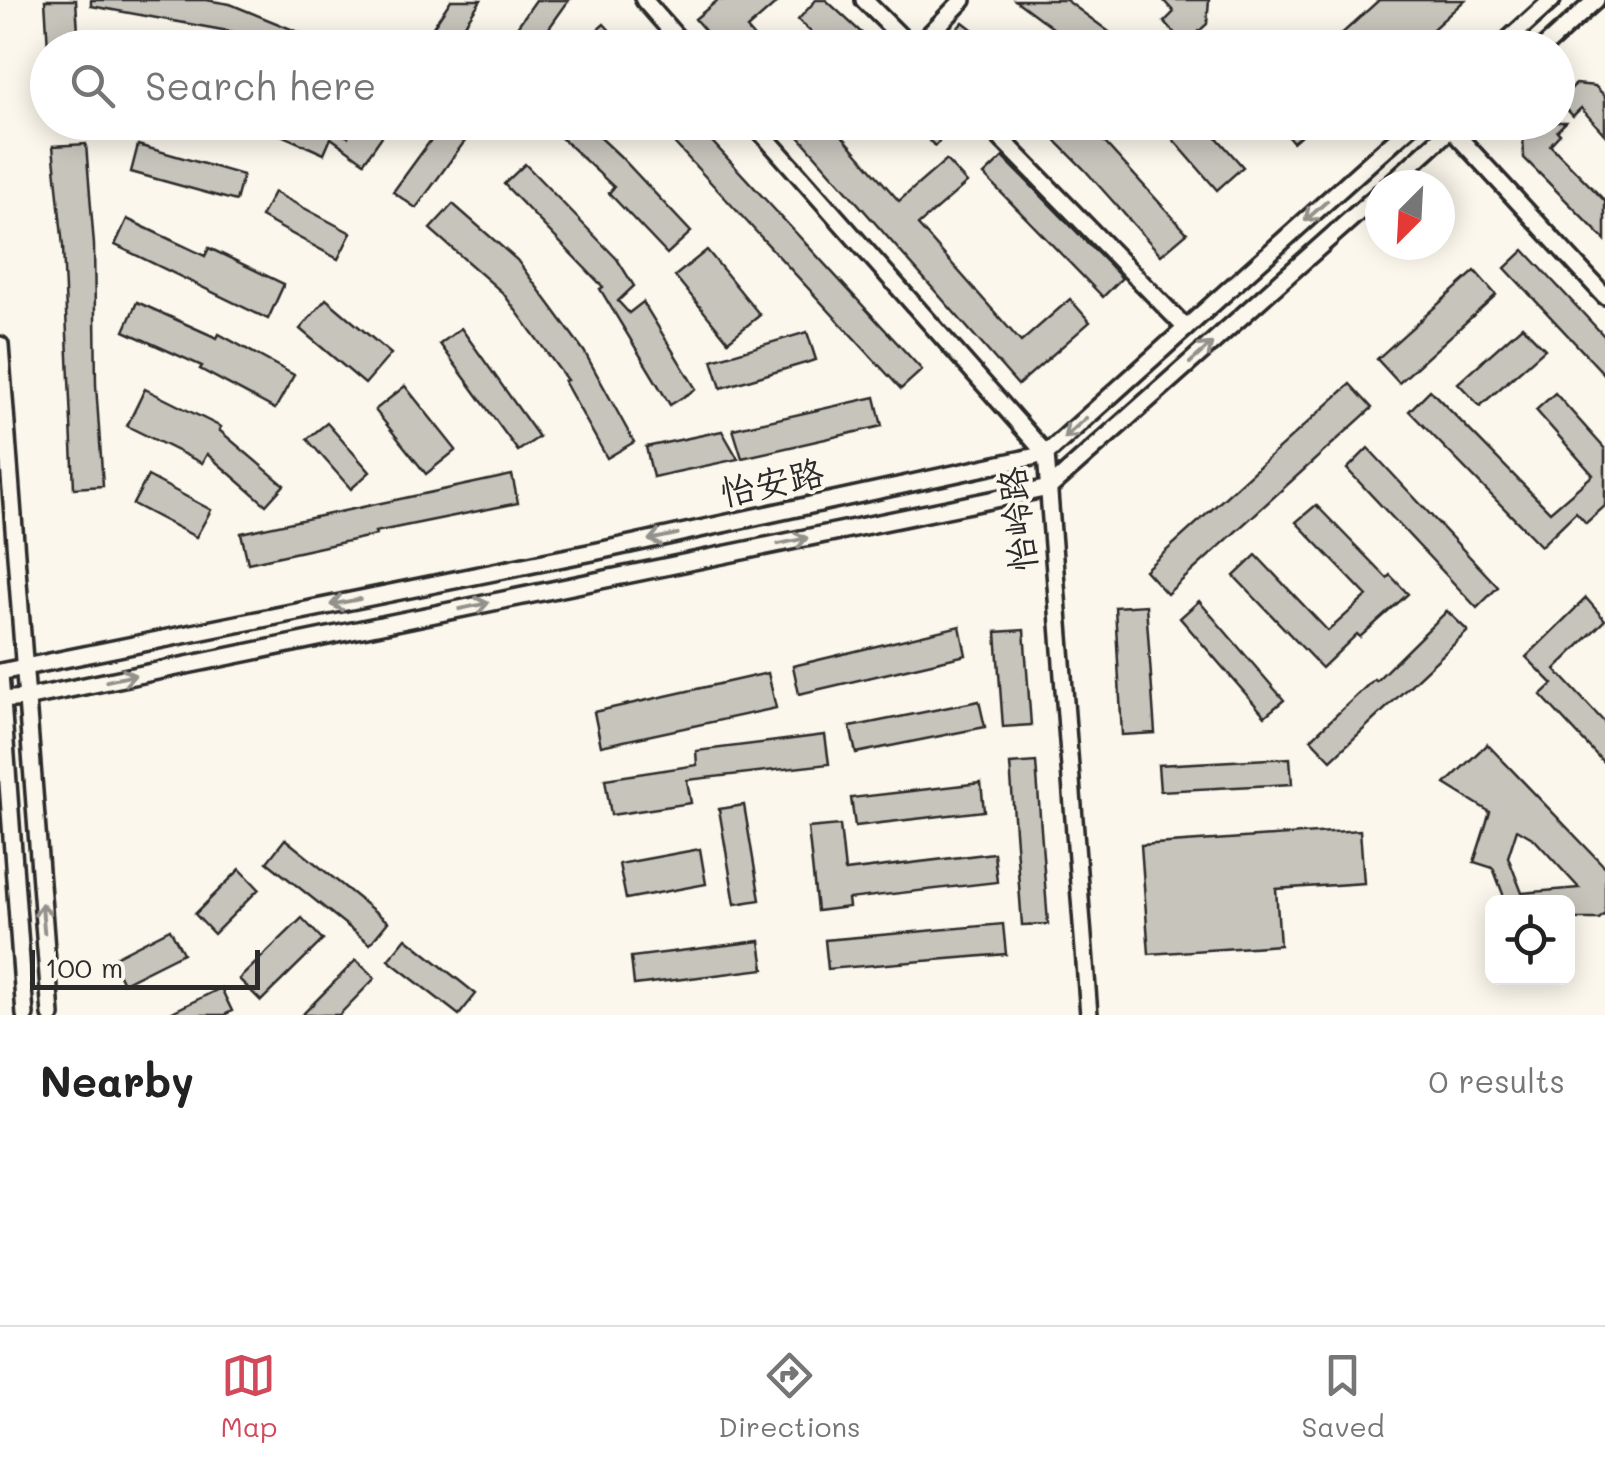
<!DOCTYPE html>
<html lang="en">
<head>
<meta charset="utf-8">
<style>
  :root { --surface:#fff; --page:#f6f6f6; --text:#222; --muted:#767676; --line:#e0e0e0; --accent:#d1495b }
  body { margin:0; font-family:Mali,"LXGW WenKai TC",sans-serif; background:var(--page); color:var(--text) }
  .controls { position:absolute; right:30px; bottom:30px; display:grid; overflow:hidden; border-radius:15px; box-shadow:0 5px 25px #0003 }
  .controls button { width:90px; height:90px; display:grid; place-items:center; padding:0; border:0; border-bottom:2px solid var(--line); background:var(--surface); color:var(--text); font:50px sans-serif }
  .compass { position:absolute; left:1365px; top:170px; width:90px; height:90px; border-radius:50%; background:var(--surface); box-shadow:0 5px 25px #0003; rotate:204deg }
  .scale { position:absolute; left:30px; bottom:25px; width:230px; box-sizing:border-box; padding-left:10px; border:5px solid #2b2b2b; border-top:0; font-size:28px; line-height:35px; white-space:nowrap; color:#2b2b2b; -webkit-text-stroke:8px #fbf7ec; paint-order:stroke }
  .list { margin:0; padding:0; list-style:none }
  h2 { display:flex; justify-content:space-between; align-items:center; height:130px; margin:0; padding:0 40px; font-size:42px }
  h2 small { font-size:32px; font-weight:400; color:var(--muted) }
  .icon { flex:none; width:55px; height:55px; fill:none; stroke:currentColor; stroke-width:2; stroke-linecap:round; stroke-linejoin:round }
  .map { position:relative; flex:none; width:1605px; height:1015px; overflow:hidden }
  .search { position:absolute; background:var(--surface); box-shadow:0 5px 25px #0003; left:30px; right:30px; top:30px; height:110px; display:flex; align-items:center; gap:25px; box-sizing:border-box; padding:0 35px; border-radius:55px; color:var(--muted); font-size:38px }
  .sheet { height:310px; background:var(--surface) }
  nav { display:flex; justify-content:space-around; align-items:center; box-sizing:border-box; height:140px; border-top:2px solid var(--line); background:var(--surface); font-size:28px; color:var(--muted) }
  nav a { display:grid; justify-items:center; gap:5px }
  nav .on { color:var(--accent) }
  .map>svg:first-child { display:block }
</style>
</head>
<body>
<div class="map">
<svg width="1605" height="1015" viewBox="0 0 1605 1015">
  <rect width="100%" height="100%" fill="#fbf7ec"/>
  <filter id="ink" filterUnits="userSpaceOnUse"><feTurbulence type="fractalNoise" baseFrequency=".01" numOctaves="2"/><feDisplacementMap in="SourceGraphic" scale="20" xChannelSelector="R" yChannelSelector="G"/><feConvolveMatrix kernelMatrix="1 2 1 2 8 2 1 2 1" color-interpolation-filters="sRGB"/></filter>
  <g filter="url(#ink)">
    <g fill="#c7c4bc" stroke="#2b2b2b" stroke-width="2.5" fill-rule="evenodd">
      <path d="M45,0H76L79,48H48Z"/>
      <path d="M91,0H206L230,4L335,47L260,48L237,38L239,33L91,6Z"/>
      <path d="M451,0H481L449,48H419Z"/>
      <path d="M536,0H569L535,48H502Z"/>
      <path d="M718,0H780L747,29L763,48H720L695,19Z"/>
      <path d="M816,0H826L878,48H828L798,20Z"/>
      <path d="M1015,0H1066L1131,48H1080Z"/>
      <path d="M1163,0H1209L1207,24L1185,44L1164,22L1174,12Z"/>
      <path d="M1379,0H1465L1412,48H1326Z"/>
      <path d="M963,22L997,48H940Z"/>
      <path d="M604,24L626,48H577Z"/>
      <path d="M1576,84L1595,86L1605,96V135L1581,108L1573,116L1558,100Z"/>
      <path d="M252,122H316L348,137L358,122H392L364,162L331,138L324,154Z"/>
      <path d="M444,122H464L473,130L416,208L393,192Z"/>
      <path d="M544,122H584L620,156L691,232L667,254L609,193L614,187Z"/>
      <path d="M655,122H694L922,370L901,389Z"/>
      <path d="M786,122H830L899,201L946,160L967,183L918,225L1021,342L1070,299L1090,322L1018,385Z"/>
      <path d="M909,122H956L935,146Z"/>
      <path d="M1037,122H1086L1187,233L1161,255L1084,169Z"/>
      <path d="M1158,122H1203L1243,167L1217,190Z"/>
      <path d="M1276,122H1316L1293,142Z"/>
      <path d="M1535,122H1566L1557,131L1560,134L1550,145L1605,201V240L1524,158L1523,135Z"/>
      <path d="M86,144L94,245L96,385L103,486L74,488L63,247L53,146Z"/>
      <path d="M138,145L243,175L236,201L131,172Z"/>
      <path d="M1003,157L1122,278L1103,297L984,175Z"/>
      <path d="M525,164L617,259L634,286L618,301L629,313L643,302L696,389L670,405L600,289L603,287L504,184Z"/>
      <path d="M274,192L351,233L338,259L261,217Z"/>
      <path d="M453,204L517,260L584,351L634,442L607,458L564,381L567,380L503,293L430,229Z"/>
      <path d="M127,219L205,256L209,248L284,284L268,319L115,245Z"/>
      <path d="M707,250L760,315L728,341L675,276Z"/>
      <path d="M1524,250L1605,337V375L1505,268Z"/>
      <path d="M1475,271L1496,295L1399,383L1377,359Z"/>
      <path d="M326,299L391,354L365,384L300,329Z"/>
      <path d="M137,302L217,338L219,334L294,375L275,409L200,369L202,366L124,331Z"/>
      <path d="M1522,326L1545,349L1480,406L1458,383Z"/>
      <path d="M461,328L539,437L518,451L440,344Z"/>
      <path d="M807,332L816,360L721,388L712,360Z"/>
      <path d="M1350,384L1372,408L1167,594L1145,570Z"/>
      <path d="M405,386L456,450L426,474L375,410Z"/>
      <path d="M145,389L221,427L219,430L284,485L266,505L207,454L202,463L127,426Z"/>
      <path d="M1430,390L1550,512L1593,475L1536,410L1555,393L1605,449V506L1586,523L1576,512L1541,546L1409,411Z"/>
      <path d="M875,397L882,426L742,458L733,429Z"/>
      <path d="M327,423L370,472L351,489L307,439Z"/>
      <path d="M722,431L738,459L653,477L646,447Z"/>
      <path d="M1368,448L1498,587L1477,608L1347,469Z"/>
      <path d="M512,475L518,503L375,532L376,535L248,563L241,533Z"/>
      <path d="M148,476L211,510L196,537L133,504Z"/>
      <path d="M1316,505L1387,578L1390,575L1408,594L1360,637L1357,634L1322,668L1234,576L1256,555L1328,631L1367,596L1296,522Z"/>
      <path d="M1586,598L1605,620L1555,669L1605,723V764L1541,695L1553,684L1526,657Z"/>
      <path d="M1199,601L1284,700L1265,716L1180,618Z"/>
      <path d="M1146,605L1155,733L1122,735L1115,607Z"/>
      <path d="M1447,611L1468,631L1331,760L1311,739L1374,679L1376,681Z"/>
      <path d="M960,626L966,655L799,694L793,666Z"/>
      <path d="M1024,630L1031,725L1003,727L996,632Z"/>
      <path d="M768,673L776,708L601,746L594,712Z"/>
      <path d="M979,701L985,727L856,753L850,727Z"/>
      <path d="M825,735L829,764L687,780L691,803L611,815L605,779L697,765L696,751Z"/>
      <path d="M1487,744L1605,867V914L1599,919H1568V902H1506L1493,868L1474,862L1490,812L1445,784ZM1517,829L1534,839L1579,888L1522,893L1508,857Z"/>
      <path d="M1290,758L1292,784L1160,791L1158,765Z"/>
      <path d="M1036,762L1048,924L1022,925L1010,764Z"/>
      <path d="M981,783L984,811L855,826L851,798Z"/>
      <path d="M744,805L760,900L735,904L719,809Z"/>
      <path d="M840,825L845,871L994,853L997,882L848,899L849,907L817,911L808,828Z"/>
      <path d="M1360,830L1364,883L1276,889L1280,945L1149,954L1141,845Z"/>
      <path d="M285,839L388,922L370,944L267,862Z"/>
      <path d="M700,849L706,884L626,899L619,864Z"/>
      <path d="M240,869L259,889L214,934L195,914Z"/>
      <path d="M302,918L323,940L261,1001L239,979Z"/>
      <path d="M1003,924L1006,954L828,969L825,940Z"/>
      <path d="M170,929L183,953L123,983L111,959Z"/>
      <path d="M406,938L476,994L459,1015L388,960Z"/>
      <path d="M760,941L764,969L634,985L631,957Z"/>
      <path d="M356,960L375,978L339,1015H302Z"/>
      <path d="M221,988L232,1011L224,1015H166Z"/>
    </g>
    <g fill="none" stroke-linecap="round" stroke-linejoin="round">
      <defs>
        <g id="minor">
          <path d="M644,0L686,48"/>
          <path d="M864,0L912,48"/>
          <path d="M916,48L963,0"/>
          <path d="M1499,48L1552,0"/>
          <path d="M1543,48L1596,0"/>
          <path d="M752,122L1046,454L1089,1015"/>
          <path d="M985,122L1186,328"/>
          <path d="M1451,129L1605,296"/>
          <path d="M1389,185L1456,124"/>
          <path d="M0,345L51,1015"/>
          <path d="M0,672L598,551L1046,454L1415,122"/>
          <path d="M0,674L25,1015"/>
          <path d="M0,700L26,698L1049,488L1380,193"/>
        </g>
      </defs>
      <use href="#minor" stroke="#2b2b2b" stroke-width="22"/>
      <use href="#minor" stroke="#fbf7ec" stroke-width="15"/>
    </g>
    <defs><path id="oneway-shaft" d="M-6 0H5M1.5-3L5.5 0L1.5 3" fill="none" stroke-width="1.6" stroke-linecap="round" stroke-linejoin="round" transform="scale(2.5)"/></defs>
    <g stroke="#93918c">
      <use href="#oneway-shaft" transform="translate(1316 211) rotate(138)"/>
      <use href="#oneway-shaft" transform="translate(1201 353) rotate(-42)"/>
      <use href="#oneway-shaft" transform="translate(1075 428) rotate(138)"/>
      <use href="#oneway-shaft" transform="translate(663 537) rotate(168)"/>
      <use href="#oneway-shaft" transform="translate(793 541) rotate(-12)"/>
      <use href="#oneway-shaft" transform="translate(345 602) rotate(169)"/>
      <use href="#oneway-shaft" transform="translate(474 606) rotate(-12)"/>
      <use href="#oneway-shaft" transform="translate(121 678) rotate(-12)"/>
      <use href="#oneway-shaft" transform="translate(43 918) rotate(-95)"/>
    </g>
  </g>
  <g text-anchor="middle" stroke-width="8" stroke-linejoin="round" paint-order="stroke">
    <g font-size="35" fill="#2b2b2b" stroke="#fbf7ec">
      <text transform="translate(772 483) rotate(-12)" y="12">怡安路</text>
      <text transform="translate(1018 519) rotate(-97)" y="12">怡岭路</text>
    </g>
  </g>
</svg>
<div class="controls">
<button><svg class="icon" aria-label="locate" viewBox="0 0 24 24"><circle cx="12" cy="12" r="6"/><path d="M12 2v4M12 18v4M2 12h4M18 12h4"/></svg></button>
</div>
<svg class="compass" viewBox="-18 -18 36 36"><path d="M0-13l5 13h-10z" fill="#e53935"/><path d="M0 13l5-13h-10z" fill="#767676"/></svg>
<div class="scale">100 m</div>
<div class="search"><svg class="icon" aria-label="search" viewBox="0 0 24 24"><circle cx="10" cy="10" r="6"/><path d="M15 15l6 6"/></svg>Search here</div>
</div>
<section class="sheet">
<h2>Nearby<small>0 results</small></h2>
<ul class="list">
</ul>
</section>
<nav>
<a class="on"><svg class="icon" aria-label="map" viewBox="0 0 24 24"><path d="M3 6l6-2 6 2 6-2v14l-6 2-6-2-6 2zM9 4v14M15 6v14"/></svg>Map</a>
<a><svg class="icon" aria-label="directions" viewBox="0 0 24 24"><path d="M12 3l9 9-9 9-9-9zM9 14v-3h6M13 9l2 2-2 2"/></svg>Directions</a>
<a><svg class="icon" aria-label="saved" viewBox="0 0 24 24"><path d="M7 4h10v16l-5-4-5 4z"/></svg>Saved</a>
</nav>
</body>
</html>
